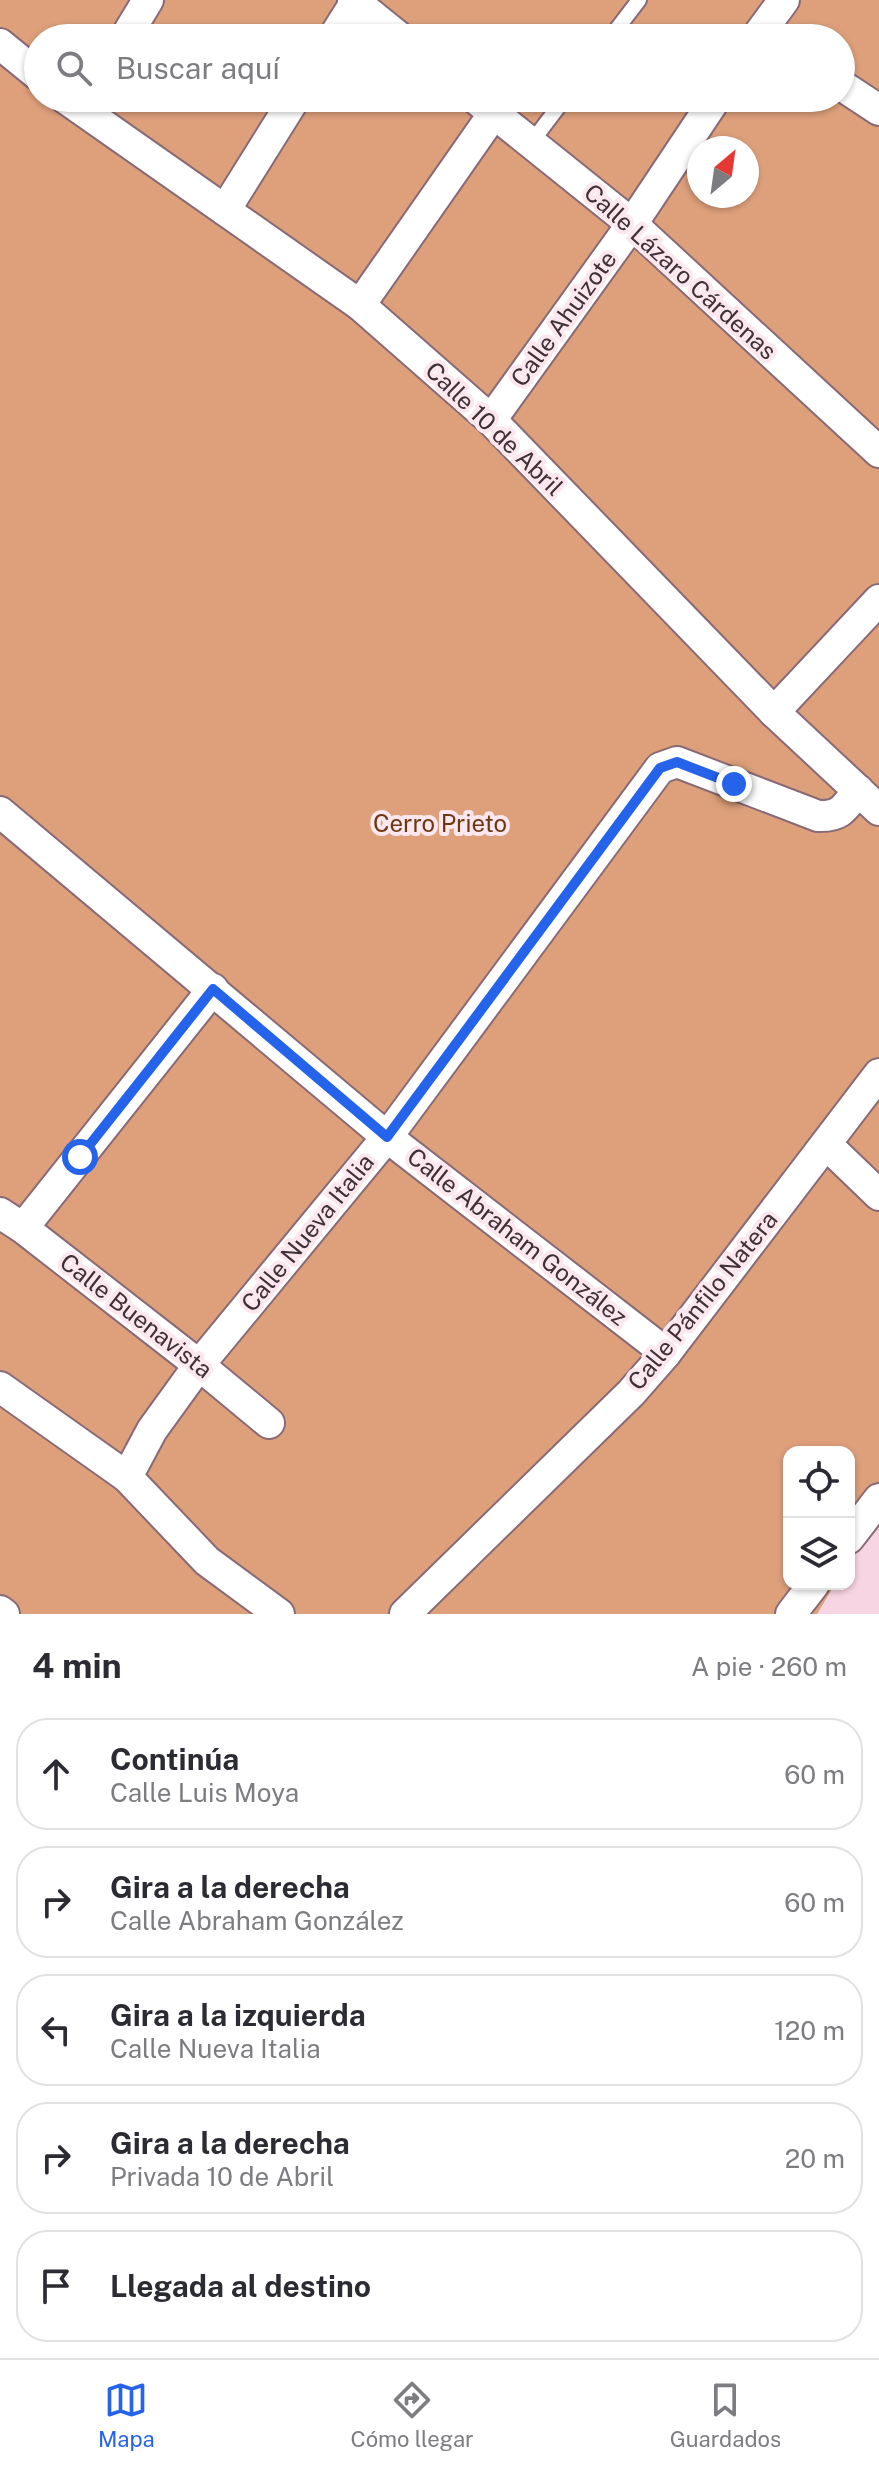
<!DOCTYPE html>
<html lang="es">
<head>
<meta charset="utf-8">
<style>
  :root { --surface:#fff; --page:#f7f7f7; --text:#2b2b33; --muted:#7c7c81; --line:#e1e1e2; --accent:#2563eb }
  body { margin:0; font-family:"Public Sans",sans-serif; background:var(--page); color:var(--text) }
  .controls { position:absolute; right:24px; bottom:24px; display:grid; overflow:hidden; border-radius:16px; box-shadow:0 2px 6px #0004 }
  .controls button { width:72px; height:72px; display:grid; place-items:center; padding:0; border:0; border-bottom:2px solid var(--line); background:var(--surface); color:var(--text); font:40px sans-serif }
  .compass { position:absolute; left:687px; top:136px; width:72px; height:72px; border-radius:50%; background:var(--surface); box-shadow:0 2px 6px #0004; rotate:29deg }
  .stop { position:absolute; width:24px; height:24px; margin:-18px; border:6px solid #2563eb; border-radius:50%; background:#fff }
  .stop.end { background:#2563eb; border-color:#fff; box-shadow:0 2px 8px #0008 }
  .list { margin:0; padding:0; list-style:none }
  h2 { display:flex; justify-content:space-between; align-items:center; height:104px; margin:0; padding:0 32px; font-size:34px }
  h2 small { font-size:26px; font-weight:400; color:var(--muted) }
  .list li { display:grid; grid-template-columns:52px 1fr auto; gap:24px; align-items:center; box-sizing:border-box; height:112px; margin:0 16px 16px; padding:0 16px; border:2px solid var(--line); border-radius:32px }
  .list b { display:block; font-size:30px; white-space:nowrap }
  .list p { margin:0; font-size:26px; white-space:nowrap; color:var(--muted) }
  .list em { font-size:26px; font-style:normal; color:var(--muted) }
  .icon { flex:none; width:44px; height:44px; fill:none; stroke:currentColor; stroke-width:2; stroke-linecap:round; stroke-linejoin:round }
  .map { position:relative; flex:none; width:879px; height:1614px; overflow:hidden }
  .search { position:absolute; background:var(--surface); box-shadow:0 2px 6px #0004; left:24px; right:24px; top:24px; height:88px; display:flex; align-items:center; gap:20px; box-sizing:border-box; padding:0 28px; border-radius:44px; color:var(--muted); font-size:30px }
  .sheet { height:744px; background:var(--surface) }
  nav { display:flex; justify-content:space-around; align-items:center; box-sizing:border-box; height:112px; border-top:2px solid var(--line); background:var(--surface); font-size:22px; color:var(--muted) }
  nav a { display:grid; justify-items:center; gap:4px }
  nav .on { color:var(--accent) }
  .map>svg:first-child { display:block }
</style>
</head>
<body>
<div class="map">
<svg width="879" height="1614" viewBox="0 0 879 1614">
  <rect width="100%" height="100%" fill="#f8d5e3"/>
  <path fill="#dea07b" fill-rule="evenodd" d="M0,0H879V1508L849,1559V1452H789V1584H835L817,1614H0ZM38,38H841V98H38ZM699,148H747V196H699Z"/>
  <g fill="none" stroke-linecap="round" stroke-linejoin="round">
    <defs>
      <g id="lane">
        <path d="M610,38L639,0"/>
        <path d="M531,143L565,98"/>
      </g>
      <g id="street">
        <path d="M353,0L400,38"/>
        <path d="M125,38L148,0"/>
        <path d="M333,38L357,0"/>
        <path d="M756,38L784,0"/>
        <path d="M0,44L38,75"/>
        <path d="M841,85L879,110"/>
        <path d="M65,98L360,305L491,420L774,712L879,810"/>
        <path d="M475,98L632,224L879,452"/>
        <path d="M225,210L295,98"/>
        <path d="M360,305L494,113"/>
        <path d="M491,420L632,224L716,98"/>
        <path d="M774,712L879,600"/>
        <path d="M0,812L387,1137L666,1353"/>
        <path d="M826,1144L879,1195"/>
        <path d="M0,1213L23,1228L199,1365L269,1423"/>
        <path d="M23,1228L213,989"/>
        <path d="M0,1387L127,1477L207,1561L279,1614"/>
        <path d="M127,1477L152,1430L199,1365L387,1137L660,768L677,762L818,816C842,817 845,807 858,790"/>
        <path d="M849,1538L879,1499"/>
        <path d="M0,1611L4,1614"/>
        <path d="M405,1614L631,1393L666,1353L879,1074"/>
        <path d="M791,1614L814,1584"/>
      </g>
    </defs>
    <use href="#lane" stroke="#886a76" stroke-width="18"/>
    <use href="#street" stroke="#886a76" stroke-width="34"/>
    <use href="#lane" stroke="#fff" stroke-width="14"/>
    <use href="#street" stroke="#fff" stroke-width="30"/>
  </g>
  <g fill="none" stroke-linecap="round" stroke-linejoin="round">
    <path stroke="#2563eb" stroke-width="10" d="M80,1157L213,989L387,1137L660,768L677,762L734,784"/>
  </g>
  <g text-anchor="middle" stroke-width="8" stroke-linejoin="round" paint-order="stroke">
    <g font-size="24" fill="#3e3036" stroke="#fce7ef">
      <text transform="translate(680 272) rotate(42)" y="8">Calle Lázaro Cárdenas</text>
      <text transform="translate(564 319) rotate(-54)" y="8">Calle Ahuizote</text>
      <text transform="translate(494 429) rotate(44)" y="8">Calle 10 de Abril</text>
      <text transform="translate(308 1233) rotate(-51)" y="8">Calle Nueva Italia</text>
      <text transform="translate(517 1237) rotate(38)" y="8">Calle Abraham González</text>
      <text transform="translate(703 1301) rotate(-51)" y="8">Calle Pánfilo Natera</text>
      <text transform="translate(136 1316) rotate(38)" y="8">Calle Buenavista</text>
    </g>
    <g font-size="24" fill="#6e3710" stroke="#fce7ef">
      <text x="440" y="832">Cerro Prieto</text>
    </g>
  </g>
</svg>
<div class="controls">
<button><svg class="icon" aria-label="locate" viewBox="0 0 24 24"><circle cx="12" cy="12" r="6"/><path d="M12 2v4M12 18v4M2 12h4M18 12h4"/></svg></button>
<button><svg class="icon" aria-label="layers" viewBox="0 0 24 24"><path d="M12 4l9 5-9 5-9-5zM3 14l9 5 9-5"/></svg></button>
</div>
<svg class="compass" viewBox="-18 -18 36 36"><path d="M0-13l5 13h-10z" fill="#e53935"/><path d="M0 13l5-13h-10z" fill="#7c7c81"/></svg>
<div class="stop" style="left:80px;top:1157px"></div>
<div class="stop end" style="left:734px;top:784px"></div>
<div class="search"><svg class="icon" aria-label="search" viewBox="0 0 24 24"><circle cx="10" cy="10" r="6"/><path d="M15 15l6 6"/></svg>Buscar aquí</div>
</div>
<section class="sheet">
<h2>4 min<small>A pie · 260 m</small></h2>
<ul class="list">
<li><svg class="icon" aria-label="ahead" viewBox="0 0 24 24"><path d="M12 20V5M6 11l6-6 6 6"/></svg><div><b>Continúa</b><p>Calle Luis Moya</p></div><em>60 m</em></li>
<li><svg class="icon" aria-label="right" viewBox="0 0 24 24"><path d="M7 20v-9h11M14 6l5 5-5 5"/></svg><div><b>Gira a la derecha</b><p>Calle Abraham González</p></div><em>60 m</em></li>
<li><svg class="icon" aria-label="left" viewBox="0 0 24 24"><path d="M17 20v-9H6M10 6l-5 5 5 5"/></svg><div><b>Gira a la izquierda</b><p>Calle Nueva Italia</p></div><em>120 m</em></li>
<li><svg class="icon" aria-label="right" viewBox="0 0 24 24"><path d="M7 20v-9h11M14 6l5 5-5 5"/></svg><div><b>Gira a la derecha</b><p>Privada 10 de Abril</p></div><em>20 m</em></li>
<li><svg class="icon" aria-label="arrive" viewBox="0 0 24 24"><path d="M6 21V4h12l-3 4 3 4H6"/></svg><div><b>Llegada al destino</b></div></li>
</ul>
</section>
<nav>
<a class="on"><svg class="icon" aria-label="map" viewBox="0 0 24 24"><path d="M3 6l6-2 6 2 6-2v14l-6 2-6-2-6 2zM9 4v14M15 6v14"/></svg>Mapa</a>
<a><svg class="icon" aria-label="directions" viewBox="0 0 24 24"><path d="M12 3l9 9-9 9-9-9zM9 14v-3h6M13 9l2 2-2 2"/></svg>Cómo llegar</a>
<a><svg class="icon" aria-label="saved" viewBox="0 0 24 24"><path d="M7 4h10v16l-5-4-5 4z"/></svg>Guardados</a>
</nav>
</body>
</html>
